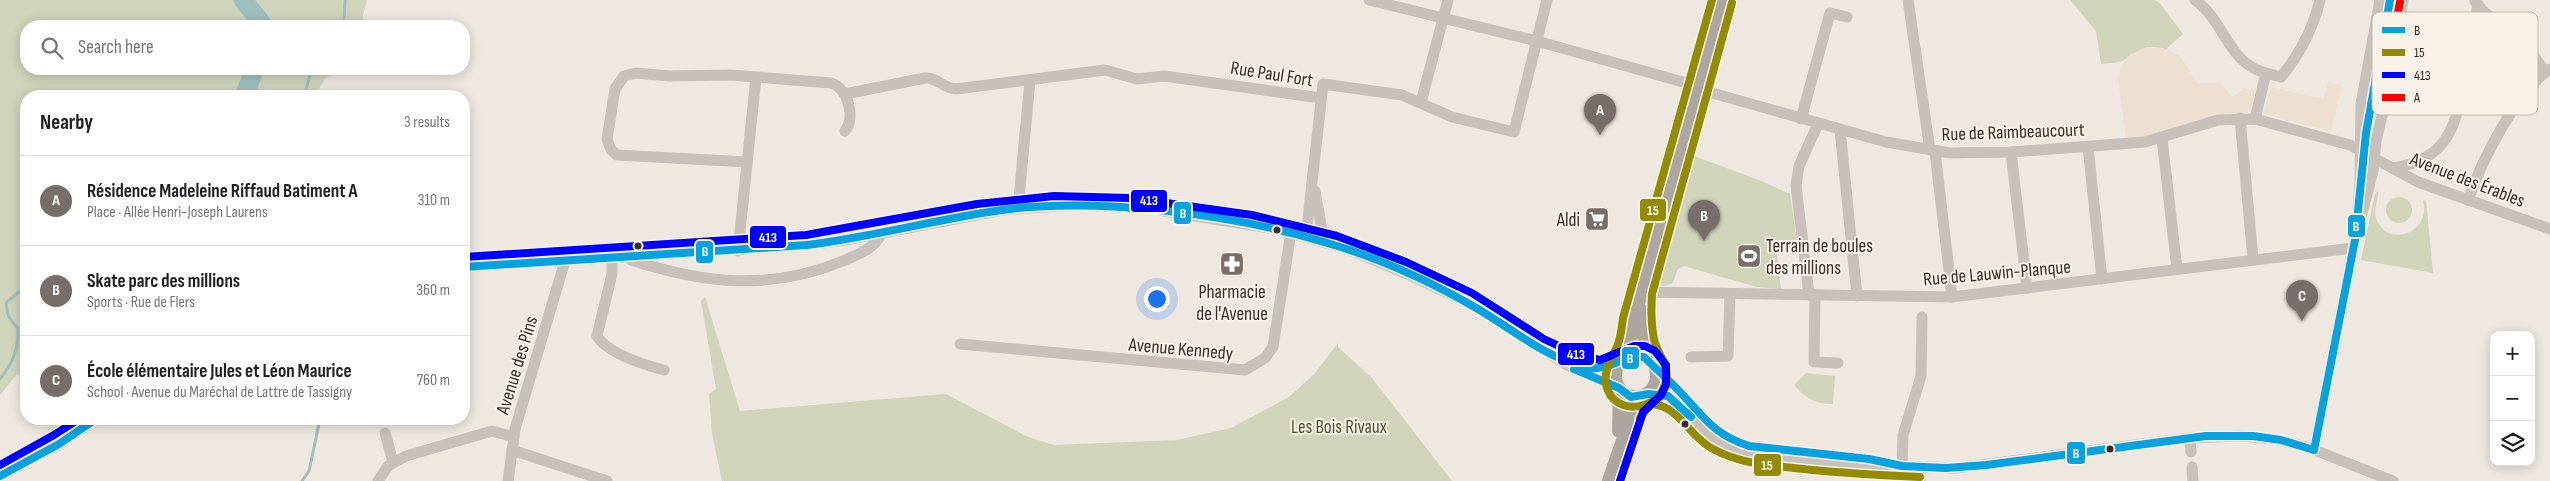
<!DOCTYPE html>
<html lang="en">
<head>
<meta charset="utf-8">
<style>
  :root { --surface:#fff; --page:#f2f2f2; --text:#202124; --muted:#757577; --line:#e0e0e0; --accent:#786e69 }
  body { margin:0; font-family:"Sofia Sans Condensed",sans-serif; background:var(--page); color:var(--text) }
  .controls { position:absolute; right:15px; bottom:15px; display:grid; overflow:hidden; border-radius:10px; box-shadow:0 2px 12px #0003 }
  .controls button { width:45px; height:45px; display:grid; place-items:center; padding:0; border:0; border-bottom:1px solid var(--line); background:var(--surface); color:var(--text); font:25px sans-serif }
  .you { position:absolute; left:1156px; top:298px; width:18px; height:18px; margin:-12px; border:4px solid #fff; border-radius:50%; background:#1a73e8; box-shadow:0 0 0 8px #1a73e833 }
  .badge { display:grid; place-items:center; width:32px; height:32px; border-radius:50%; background:var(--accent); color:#fff; font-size:16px; font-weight:700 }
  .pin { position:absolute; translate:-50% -41px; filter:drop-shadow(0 1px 2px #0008) }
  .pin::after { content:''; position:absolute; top:26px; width:18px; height:15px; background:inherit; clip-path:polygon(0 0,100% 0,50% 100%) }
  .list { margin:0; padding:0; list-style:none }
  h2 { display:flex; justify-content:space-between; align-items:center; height:65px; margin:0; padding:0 20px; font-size:21px }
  h2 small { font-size:16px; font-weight:400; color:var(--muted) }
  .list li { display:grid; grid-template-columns:32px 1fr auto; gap:15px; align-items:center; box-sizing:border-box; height:90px; padding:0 20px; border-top:1px solid var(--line) }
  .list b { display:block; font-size:19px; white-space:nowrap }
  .list p { margin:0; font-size:16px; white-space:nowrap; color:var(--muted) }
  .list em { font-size:16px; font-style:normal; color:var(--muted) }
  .icon { flex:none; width:28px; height:28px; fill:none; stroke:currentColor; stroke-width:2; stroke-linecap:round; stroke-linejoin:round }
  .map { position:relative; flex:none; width:2550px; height:481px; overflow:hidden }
  .search { position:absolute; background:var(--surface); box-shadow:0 2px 12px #0003; left:20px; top:20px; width:450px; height:55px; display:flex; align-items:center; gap:12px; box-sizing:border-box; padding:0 18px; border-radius:20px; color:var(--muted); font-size:19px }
  .panel { position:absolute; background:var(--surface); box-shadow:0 2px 12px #0003; left:20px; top:90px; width:450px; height:335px; border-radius:20px }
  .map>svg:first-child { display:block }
</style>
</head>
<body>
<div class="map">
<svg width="2550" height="481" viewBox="0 0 2550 481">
  <rect width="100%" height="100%" fill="#eee8e1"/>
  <g fill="#cfd4bb">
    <path d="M0,0H367L363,15L364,26H26V69H350L325,78L315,96H26V379L17,374L0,395Z"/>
    <path d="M2070,0H2154L2159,2L2183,34L2166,49C2145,44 2141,49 2125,60C2119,63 2108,63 2101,64L2096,31Z"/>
    <path d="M1694,156L1759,180L1790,194L1797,241L1776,245L1781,289L1757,287L1684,266L1678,269L1672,284L1663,286L1659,284Z"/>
    <path d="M2378,191C2379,200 2373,208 2376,218C2387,250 2432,232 2423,201L2426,200L2433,273L2361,260L2375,194Z"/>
    <circle cx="2399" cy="210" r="13"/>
    <path d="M705,297L740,411L946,394L1028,437L1054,445L1177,440L1231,428L1289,397L1315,373L1338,343V347L1372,378L1452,481H722L712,434L709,394L716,389L701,301Z"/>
    <path d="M1806,373L1835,376L1833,404C1815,404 1807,399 1794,385Z"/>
  </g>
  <g fill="#ede0d0">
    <path d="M2147,47L2166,49L2180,56L2198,84L2220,82L2232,97L2244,89L2255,90L2251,111L2148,136L2126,139L2118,78L2124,60L2131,54Z"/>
    <path d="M2328,82L2342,85L2331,131L2264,114L2271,87L2324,99Z"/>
  </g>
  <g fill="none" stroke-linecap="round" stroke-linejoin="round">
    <g stroke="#9dc0bf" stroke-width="3">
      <path d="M338,26L344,19L345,0"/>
      <path d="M304,96L312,69"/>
      <path d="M0,379C13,362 19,349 18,328C10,320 5,314 7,302L26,286"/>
      <path d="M302,481L309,471L320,419"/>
    </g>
    <g stroke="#9dc0bf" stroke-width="19">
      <path d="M243,0L261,22L262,26"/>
      <path d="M244,96L255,69"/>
    </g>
    <g stroke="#c7c0bb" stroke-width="11">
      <path d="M1369,0L1537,41L1690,84L1688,94L1696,96"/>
      <path d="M1908,0L1930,150"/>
      <path d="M2195,0C2226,22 2227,63 2266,73"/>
      <path d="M2475,1L2482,10L2527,46L2545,72"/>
      <path d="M1698,89L1886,142L1950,153L2011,152L2145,142L2218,120L2255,119L2350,145L2418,182L2550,229"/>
      <path d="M845,94L925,78C937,77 944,89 956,89L1105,70L1137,79L1164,76L1321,98"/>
      <path d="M1421,102L1448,0"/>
      <path d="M2240,118L2253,259"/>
      <path d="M1801,119L1830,13L1847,17"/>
      <path d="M2255,119L2266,73L2281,77C2300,54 2313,29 2320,0"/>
      <path d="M1840,130L1857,296"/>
      <path d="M2162,139L2177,269"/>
      <path d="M2088,147L2102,279"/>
      <path d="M1935,151L1952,297"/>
      <path d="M2011,152L2027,288"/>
      <path d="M747,162L617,155L611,150L607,139L615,89L624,76L636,73L669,76L731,75L831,83C848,88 856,118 845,131"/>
      <path d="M2392,168C2450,161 2457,122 2465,74C2469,51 2474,28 2478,5"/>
      <path d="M1315,191L1324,241"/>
      <path d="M2468,200C2481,162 2516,92 2550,69"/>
      <path d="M2358,208L2360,184L2361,104L2380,0"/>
      <path d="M1018,209L1030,80"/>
      <path d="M1306,236L1323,84L1402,95L1452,117L1514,132L1547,0"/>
      <path d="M738,251L756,77"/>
      <path d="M612,259V274L597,336C608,354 645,365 664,370"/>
      <path d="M631,260C705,284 770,291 843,261C859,254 874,249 882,233"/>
      <path d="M464,267L807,245L845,240L1003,210L1075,205L1145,208L1276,229L1347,249L1412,276L1475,306L1567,365L1619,388"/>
      <path d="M1642,292L1952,297L2353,248"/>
      <path d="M1809,295L1796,185L1799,166L1818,124"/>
      <path d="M1815,295L1814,362L1838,363"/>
      <path d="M960,344L1245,370L1265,358L1273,347L1291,232"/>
      <path d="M1691,357L1728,356L1730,294"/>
      <path d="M1580,366L1602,370L1619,365"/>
      <path d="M1655,367L1680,392L1699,415"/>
      <path d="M1648,394L1672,398L1716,440L1736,450L1759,455L1866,465L1956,468L2190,438L2242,436L2274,439L2307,447L2393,481"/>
      <path d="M385,433L393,462"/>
      <path d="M2190,438L2191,452"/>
      <path d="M512,450L607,481"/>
      <path d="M2314,450L2355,240L2373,171L2376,141L2388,91L2403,0"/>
      <path d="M1902,466L1903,435L1921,376L1922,317"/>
      <path d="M1920,467V481"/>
      <path d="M2192,467L2193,481"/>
      <path d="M0,476L59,444L96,419"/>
      <path d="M378,481L388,466L406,456L492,431L514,437"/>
      <path d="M508,481L515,429L565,261"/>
    </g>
    <g stroke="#aca5a0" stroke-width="14">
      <path d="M1641,310L1645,345L1652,362"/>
      <circle cx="1636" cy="376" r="21"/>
      <path d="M1622,361L1629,343L1633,321L1722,0"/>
      <path d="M1619,431L1620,390"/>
      <path d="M1609,481L1634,408L1643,396"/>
    </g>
    <defs>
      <g id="bus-1">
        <path d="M464,267L807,245C873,237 937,219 1002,210C1097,197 1232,214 1324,242C1377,257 1430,281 1478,309C1512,329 1546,358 1585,367C1608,373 1622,354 1644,357C1656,369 1669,380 1680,392C1705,418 1713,434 1749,446L1869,459L1902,466L1946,468L1986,465L2206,436H2253L2281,440L2314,450"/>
        <path d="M1574,369L1619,388L1631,397L1648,394L1668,396L1691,417"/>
        <path d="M2314,450L2355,240L2366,133L2390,0"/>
        <path d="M0,476L59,444L96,419"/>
      </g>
      <g id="bus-2">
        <path d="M1712,0L1623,318C1622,326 1621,334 1619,341C1615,355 1603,368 1606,384C1612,417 1659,412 1666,382C1670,367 1657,353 1654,339C1651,324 1651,309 1652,294L1732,3"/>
        <path d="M1640,418L1650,404C1678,404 1689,437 1713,449C1739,463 1765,465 1794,468C1836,473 1877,475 1920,477"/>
        <path d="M1620,481L1643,413L1661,394L1667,380"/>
      </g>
      <g id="bus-3">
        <path d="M464,257L806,235L977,204L1054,196L1131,198L1252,215L1337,236L1406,262L1472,293L1544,339L1578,355L1600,360L1634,346H1645L1655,351L1666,365V385L1661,395L1643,412L1620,481"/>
        <path d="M0,465L54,435L79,419"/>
      </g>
      <path id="bus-4" d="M2388,65L2400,2"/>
    </defs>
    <use href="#bus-1" stroke="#faf2e9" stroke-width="11"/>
    <use href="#bus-2" stroke="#faf2e9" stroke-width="11"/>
    <use href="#bus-3" stroke="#faf2e9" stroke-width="11"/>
    <use href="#bus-4" stroke="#faf2e9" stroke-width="11"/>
    <use href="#bus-1" stroke="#08a3df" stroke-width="8"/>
    <use href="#bus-2" stroke="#938b00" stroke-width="8"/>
    <use href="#bus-3" stroke="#00f" stroke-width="8"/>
    <use href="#bus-4" stroke="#fe0000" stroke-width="8"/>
  </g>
  <defs>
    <symbol id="supermarket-square" viewBox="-11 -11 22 22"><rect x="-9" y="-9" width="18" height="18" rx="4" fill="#786e69" stroke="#faf2e9"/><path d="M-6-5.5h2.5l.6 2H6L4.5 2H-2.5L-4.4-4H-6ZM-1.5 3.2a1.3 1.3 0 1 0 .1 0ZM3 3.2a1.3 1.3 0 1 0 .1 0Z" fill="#fff"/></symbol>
    <symbol id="stadium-square" viewBox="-11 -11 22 22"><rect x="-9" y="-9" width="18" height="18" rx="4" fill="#786e69" stroke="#faf2e9"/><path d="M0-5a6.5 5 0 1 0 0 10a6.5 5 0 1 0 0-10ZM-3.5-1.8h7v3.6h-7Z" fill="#fff"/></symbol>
    <symbol id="pharmacy-square" viewBox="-11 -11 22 22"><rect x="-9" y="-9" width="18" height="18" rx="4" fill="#786e69" stroke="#faf2e9"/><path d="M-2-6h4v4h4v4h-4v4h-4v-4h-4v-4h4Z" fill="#fff"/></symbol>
  </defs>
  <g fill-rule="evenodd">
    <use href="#supermarket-square" x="1583" y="205" width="28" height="28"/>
    <use href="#stadium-square" x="1735" y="242" width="28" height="28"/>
    <use href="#pharmacy-square" x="1218" y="250" width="28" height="28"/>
  </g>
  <g fill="#382d28" stroke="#faf2e9" stroke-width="2">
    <circle cx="1277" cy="230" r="4.5"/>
    <circle cx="638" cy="246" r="4.5"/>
    <circle cx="1685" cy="424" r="4.5"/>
    <circle cx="2110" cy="449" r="4.5"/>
  </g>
  <g text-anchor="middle" stroke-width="4" stroke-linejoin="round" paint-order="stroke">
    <g font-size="19" fill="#382d28" stroke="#faf2e9">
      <text transform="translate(1272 73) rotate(9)" y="7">Rue Paul Fort</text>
      <text transform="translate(2013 131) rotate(-2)" y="7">Rue de Raimbeaucourt</text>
      <text transform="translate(2468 179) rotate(21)" y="7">Avenue des Érables</text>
      <text transform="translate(1997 272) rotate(-5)" y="7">Rue de Lauwin-Planque</text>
      <text transform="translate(1181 348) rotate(5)" y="7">Avenue Kennedy</text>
      <text transform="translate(516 365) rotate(-73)" y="7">Avenue des Pins</text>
    </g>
    <g font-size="19" fill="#382d28" stroke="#faf2e9" text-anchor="end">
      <text x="1580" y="226">Aldi</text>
      <text x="1766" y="252" text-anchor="start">Terrain de boules<tspan x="1766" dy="22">des millions</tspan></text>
      <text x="1232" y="298" text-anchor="middle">Pharmacie<tspan x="1232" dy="22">de l'Avenue</tspan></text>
    </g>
    <g font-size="19" fill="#47582b" stroke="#faf2e9">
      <text x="1339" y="433">Les Bois Rivaux</text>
    </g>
  </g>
  <rect x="2372" y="12" width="166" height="103" rx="8" fill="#faf2e9" stroke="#c0b7af" stroke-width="1"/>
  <rect x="2382" y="27" width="23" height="6" fill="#08a3df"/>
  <rect x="2382" y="49" width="23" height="7" fill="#938b00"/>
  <rect x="2382" y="72" width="23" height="6" fill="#00f"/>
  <rect x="2382" y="94" width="23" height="7" fill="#fe0000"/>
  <g font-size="14" fill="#382d28">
    <text x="2414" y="35">B</text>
    <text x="2414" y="57">15</text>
    <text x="2414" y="80">413</text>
    <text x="2414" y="102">A</text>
  </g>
  <g stroke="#faf2e9" stroke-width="2">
    <rect x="1130" y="189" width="38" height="24" rx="5" fill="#00f"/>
    <rect x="1639" y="198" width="28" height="24" rx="5" fill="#938b00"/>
    <rect x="1173" y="201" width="19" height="24" rx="5" fill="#08a3df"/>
    <rect x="2347" y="214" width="19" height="24" rx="5" fill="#08a3df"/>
    <rect x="749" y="225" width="38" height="24" rx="5" fill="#00f"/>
    <rect x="695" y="240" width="19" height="24" rx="5" fill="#08a3df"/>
    <rect x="1557" y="342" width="38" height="24" rx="5" fill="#00f"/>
    <rect x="1621" y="346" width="19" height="24" rx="5" fill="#08a3df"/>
    <rect x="2066" y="441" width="20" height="24" rx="5" fill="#08a3df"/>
    <rect x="1753" y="453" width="29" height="24" rx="5" fill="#938b00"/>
  </g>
  <g font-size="14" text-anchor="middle" font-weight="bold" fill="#fff">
    <text x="1149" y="205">413</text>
    <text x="1653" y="215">15</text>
    <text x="1183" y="218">B</text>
    <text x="2356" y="231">B</text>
    <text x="768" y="242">413</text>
    <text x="705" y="256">B</text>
    <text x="1576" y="359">413</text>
    <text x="1630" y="363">B</text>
    <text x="2076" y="458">B</text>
    <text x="1767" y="470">15</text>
  </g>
</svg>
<div class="controls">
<button>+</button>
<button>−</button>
<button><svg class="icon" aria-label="layers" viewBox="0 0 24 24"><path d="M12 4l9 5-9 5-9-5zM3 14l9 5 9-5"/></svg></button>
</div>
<div class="you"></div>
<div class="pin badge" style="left:1600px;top:135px">A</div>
<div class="pin badge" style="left:1704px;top:241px">B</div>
<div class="pin badge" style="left:2302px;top:321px">C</div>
<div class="search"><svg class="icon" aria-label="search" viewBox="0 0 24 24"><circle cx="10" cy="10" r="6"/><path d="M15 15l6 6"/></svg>Search here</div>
<section class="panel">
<h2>Nearby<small>3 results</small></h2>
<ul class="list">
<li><span class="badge">A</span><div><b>Résidence Madeleine Riffaud Batiment A</b><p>Place · Allée Henri-Joseph Laurens</p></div><em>310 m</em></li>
<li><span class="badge">B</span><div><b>Skate parc des millions</b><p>Sports · Rue de Flers</p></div><em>360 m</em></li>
<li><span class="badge">C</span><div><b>École élémentaire Jules et Léon Maurice</b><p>School · Avenue du Maréchal de Lattre de Tassigny</p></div><em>760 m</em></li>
</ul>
</section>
</div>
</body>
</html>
